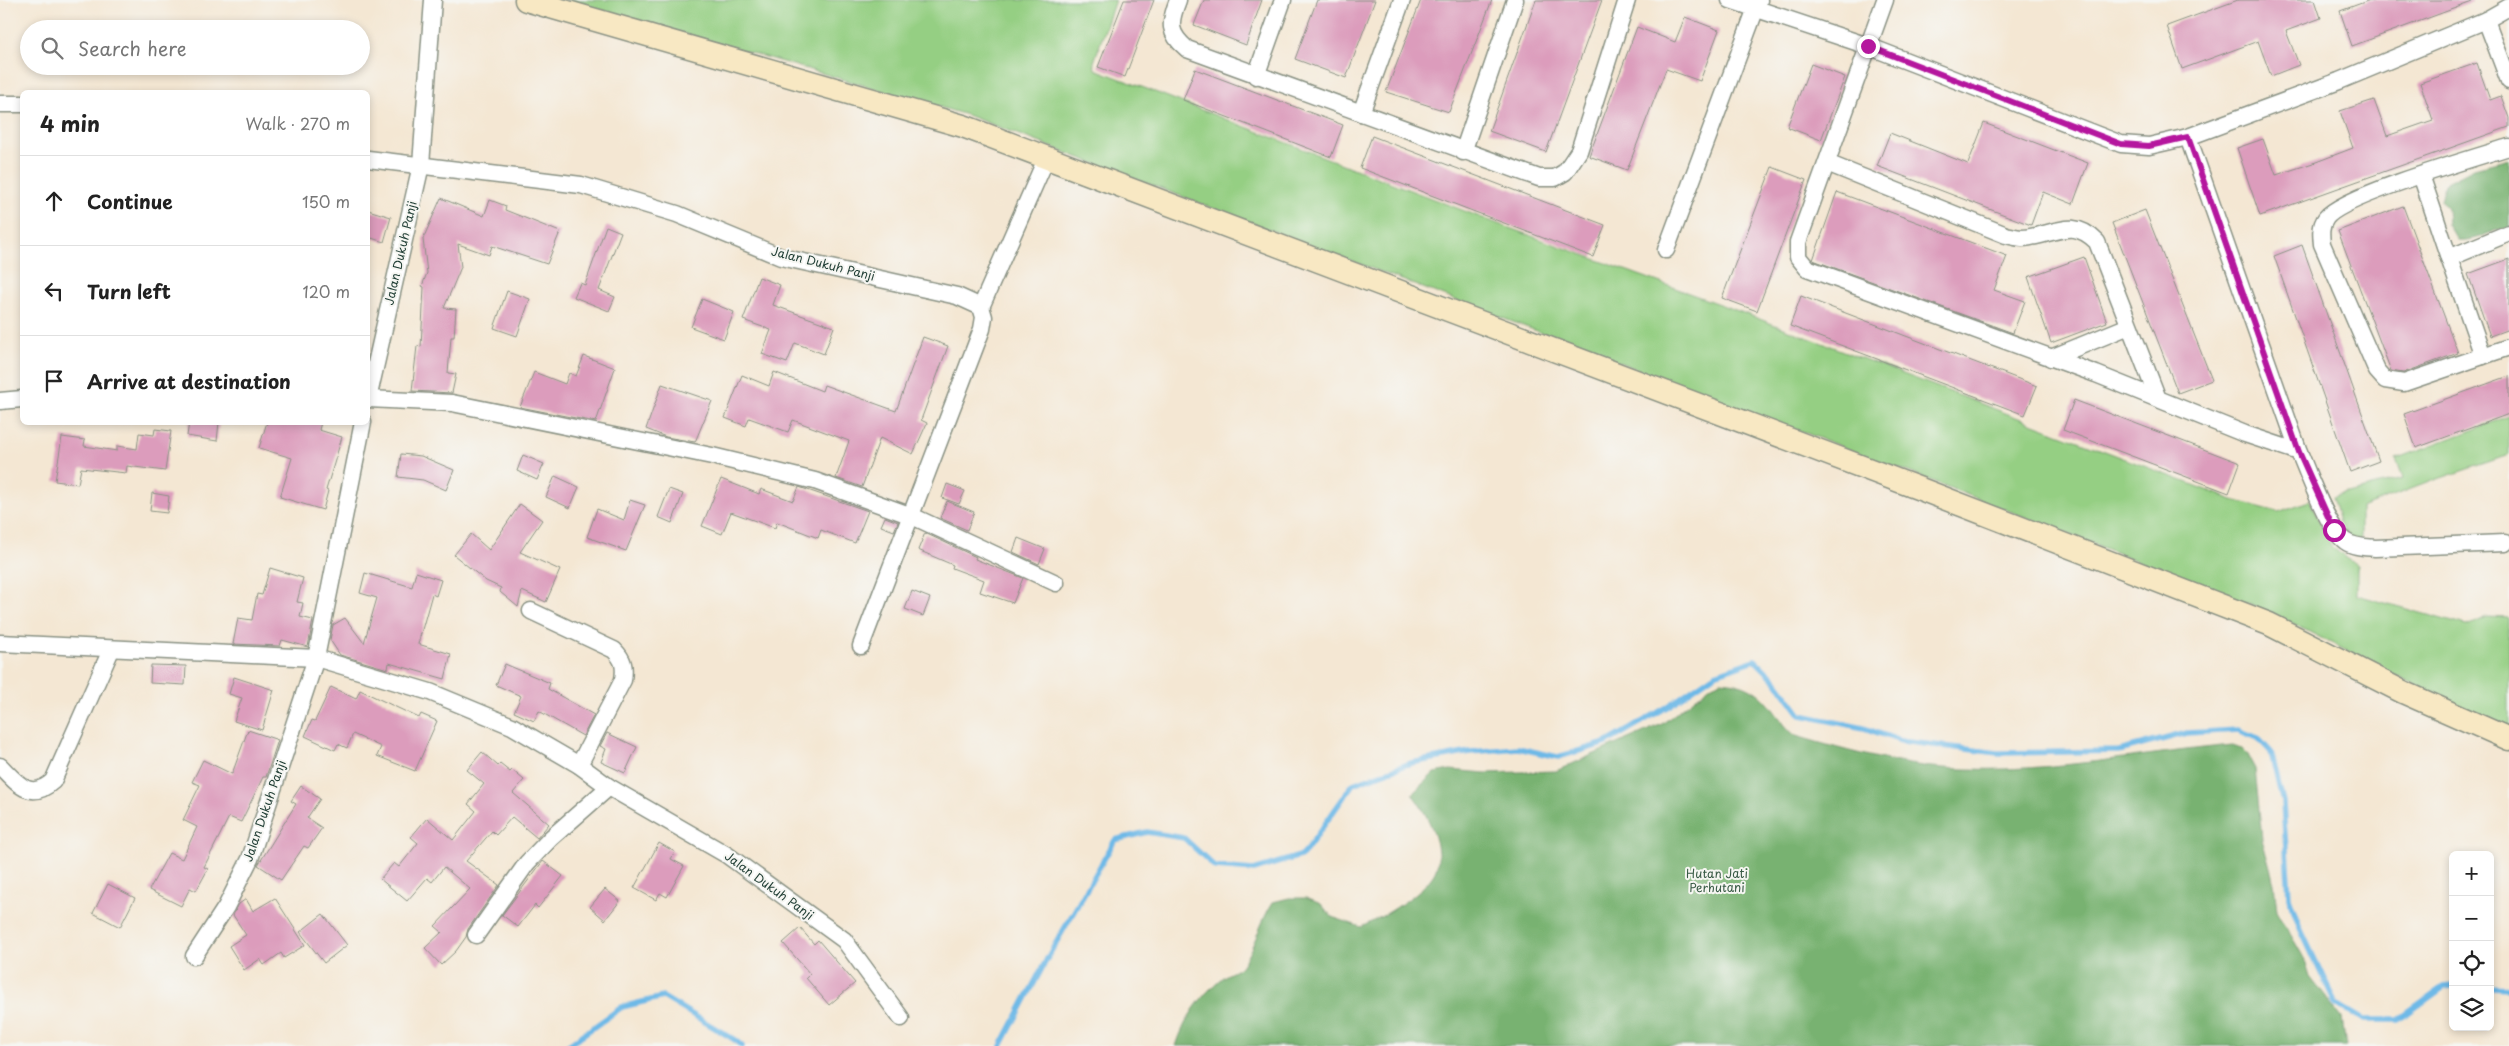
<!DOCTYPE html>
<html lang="en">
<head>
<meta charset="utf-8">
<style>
  :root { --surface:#fff; --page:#f2f2f2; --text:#222; --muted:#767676; --line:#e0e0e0 }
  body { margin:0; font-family:"Playpen Sans",sans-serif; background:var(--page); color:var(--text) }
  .controls { position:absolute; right:15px; bottom:15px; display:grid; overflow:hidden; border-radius:8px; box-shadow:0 2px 8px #0003 }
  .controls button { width:45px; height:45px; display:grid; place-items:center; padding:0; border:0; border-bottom:1px solid var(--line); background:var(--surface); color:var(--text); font:25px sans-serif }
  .stop { position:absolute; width:15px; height:15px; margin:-11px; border:4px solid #b5179e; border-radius:50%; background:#fff }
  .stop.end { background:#b5179e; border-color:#fff; box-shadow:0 1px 5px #0008 }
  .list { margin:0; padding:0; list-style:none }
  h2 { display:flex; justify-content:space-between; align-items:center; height:65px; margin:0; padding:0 20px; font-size:21px }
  h2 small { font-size:16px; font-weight:400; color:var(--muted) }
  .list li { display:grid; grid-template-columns:32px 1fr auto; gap:15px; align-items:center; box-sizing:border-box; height:90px; padding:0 20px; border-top:1px solid var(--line) }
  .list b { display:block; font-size:19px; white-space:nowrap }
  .list em { font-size:16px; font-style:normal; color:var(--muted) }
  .icon { flex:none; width:28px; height:28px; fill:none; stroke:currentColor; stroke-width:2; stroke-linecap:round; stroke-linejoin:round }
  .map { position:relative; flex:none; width:2509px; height:1046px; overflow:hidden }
  .search { position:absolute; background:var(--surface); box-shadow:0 2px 8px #0003; left:20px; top:20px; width:350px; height:55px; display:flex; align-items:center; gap:12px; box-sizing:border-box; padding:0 18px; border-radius:28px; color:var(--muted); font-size:19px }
  .panel { position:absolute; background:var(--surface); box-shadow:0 2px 8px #0003; left:20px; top:90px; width:350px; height:335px; border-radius:8px }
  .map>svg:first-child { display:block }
</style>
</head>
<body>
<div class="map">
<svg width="2509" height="1046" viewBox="0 0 2509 1046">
  <rect width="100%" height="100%" fill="#f6f6f2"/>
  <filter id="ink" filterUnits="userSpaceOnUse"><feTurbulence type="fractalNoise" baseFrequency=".02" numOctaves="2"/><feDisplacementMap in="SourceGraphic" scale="10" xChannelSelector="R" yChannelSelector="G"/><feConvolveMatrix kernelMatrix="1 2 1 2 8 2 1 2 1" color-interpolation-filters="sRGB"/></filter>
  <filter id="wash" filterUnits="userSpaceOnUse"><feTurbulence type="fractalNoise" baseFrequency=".0096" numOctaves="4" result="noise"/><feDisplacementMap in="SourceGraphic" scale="20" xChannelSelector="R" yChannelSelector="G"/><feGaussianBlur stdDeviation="1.12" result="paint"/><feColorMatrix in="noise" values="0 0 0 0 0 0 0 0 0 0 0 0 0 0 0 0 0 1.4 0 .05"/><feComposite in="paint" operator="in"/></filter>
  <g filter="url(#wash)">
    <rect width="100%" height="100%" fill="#f4e7d3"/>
    <g fill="#95cf83" stroke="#5a865c">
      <path d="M567,0H1115L1094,62L1095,69L1501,225L1741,312L2233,500L2278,512L2309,501C2327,532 2321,546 2357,564V595L2467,626L2486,617L2509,618V727L2408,682L2274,614L1927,479L967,115Z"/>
      <path d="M2509,416V455L2432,481L2361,508V539L2351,540L2339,522L2332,497L2403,479L2396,459Z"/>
    </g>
    <g fill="#78b271" stroke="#4c7852">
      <path d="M2509,159V228C2488,230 2478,242 2458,240L2448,225L2447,208L2441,201L2445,183L2474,168Z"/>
      <path d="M1721,681C1749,683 1762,693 1778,716C1784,724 1788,730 1796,736C1851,752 1906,768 1964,769C2054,772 2143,753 2233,745L2241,748L2247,754L2255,769L2262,839L2274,883L2277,911L2304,958L2310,977L2342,1018L2346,1046H1176C1185,1018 1200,996 1223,977C1229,973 1239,970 1242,965C1255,946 1260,922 1273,902L1289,898H1306L1321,904L1332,917L1361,927C1383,917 1424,893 1435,872C1446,849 1426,811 1412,794L1434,773L1450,770L1486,773L1556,771L1662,724L1712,685Z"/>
    </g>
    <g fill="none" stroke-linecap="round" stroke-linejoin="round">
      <g stroke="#6eb9e7" stroke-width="5.5">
        <path d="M2490,987L2509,988"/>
        <path d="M567,1046L622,1007L663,997L735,1040L742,1046"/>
        <path d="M1001,1046L1049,955L1115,840L1147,832L1184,838L1215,867L1254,870L1303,855L1353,784L1411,763L1470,752L1518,748L1558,757L1606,743L1667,707L1715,674L1755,660L1776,681L1801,715L1864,728L1901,741L1998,753L2119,751L2187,733L2238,730L2258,738L2271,752L2283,803L2289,897L2300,928L2335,1003L2364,1020H2398L2444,987L2453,986"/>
      </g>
    </g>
    <g id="blocks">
      <g fill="#dc9cbc">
        <path d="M1124,0H1154L1125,77L1098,67Z"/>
        <path d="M1204,0H1262L1246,45L1194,25Z"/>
        <path d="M1317,0H1375L1346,78L1295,59Z"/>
        <path d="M1421,0H1492L1449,112L1386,92Z"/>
        <path d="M1536,0H1602L1546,152L1489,131Z"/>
        <path d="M2238,0H2315L2321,18L2286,31L2299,65L2271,76L2258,41L2182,69L2167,26Z"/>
        <path d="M2370,0H2472V2L2352,46L2340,11Z"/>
        <path d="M1685,17L1719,30L1700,81L1666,69L1627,170L1589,156L1637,27L1675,42Z"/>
        <path d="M2477,63L2490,100L2501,96L2509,118V127L2260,216L2237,148L2263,139L2276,175L2316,162L2353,148L2340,111L2374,100L2387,136L2433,120L2420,83Z"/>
        <path d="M1811,64L1845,77L1821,140L1787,127Z"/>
        <path d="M1195,69L1343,125L1331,157L1183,100Z"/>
        <path d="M1984,123L2088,163L2073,204L2043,192L2031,225L1877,166L1890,133L1968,164Z"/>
        <path d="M1372,136L1605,225L1593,257L1360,168Z"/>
        <path d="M1772,167L1806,180L1757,311L1722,298Z"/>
        <path d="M1837,192L2007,256L1994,290L2025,301L2013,333L1813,260Z"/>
        <path d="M441,198L484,216L490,200L506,206L505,210L560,232L547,264L492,246L489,255L458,244L461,267L444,308L456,309L454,337H451L448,373L456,374L452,393L412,391L417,346L421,347L424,287L422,286L427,273L423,239Z"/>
        <path d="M2403,206L2458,353L2403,373L2391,371L2338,231Z"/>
        <path d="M368,210L391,217L384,242L368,237Z"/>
        <path d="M2145,210L2212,380L2178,393L2112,223Z"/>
        <path d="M606,226L621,232L599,290L615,297L609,311L574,297L580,283L585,285Z"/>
        <path d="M2302,245L2379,461L2350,472L2274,256Z"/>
        <path d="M2084,257L2107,322L2051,343L2028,277Z"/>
        <path d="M2509,259V329L2490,336L2468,274Z"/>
        <path d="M759,277L780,285L773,305L834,327L824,354L795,343L787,363L762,354L771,330L743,320Z"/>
        <path d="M507,291L530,299L517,336L494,328Z"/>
        <path d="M1801,296L2037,386L2025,415L1790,326Z"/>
        <path d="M702,299L734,312L724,339L691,327Z"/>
        <path d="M923,337L948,346L921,420L927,423L913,454L880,438L862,487L836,478L849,441L793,420L788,432L749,418L746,426L725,418L742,375L769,386L774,372L822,391L824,385L896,411Z"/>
        <path d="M584,356L615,368L596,422L520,407L534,372L565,384L569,373L576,376Z"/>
        <path d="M2509,376V414L2416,448L2404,414Z"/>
        <path d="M662,384L712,401L695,442L666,437L646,429Z"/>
        <path d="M2074,400L2240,463L2229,493L2063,430Z"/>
        <path d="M189,422H219L217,441L187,436Z"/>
        <path d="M267,422H321L319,430L342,437L326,490L328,491L323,510L280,497L292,458L259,448Z"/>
        <path d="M155,429L171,431L165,471L127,466L126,473L81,468L78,484L55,481L62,437L85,440L84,446L117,451V446L137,449L139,433L154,435Z"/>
        <path d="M401,454L421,456L454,470L446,490L423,480L398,477Z"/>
        <path d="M523,455L544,464L537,480L517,471Z"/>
        <path d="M555,476L579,487L570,508L546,497Z"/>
        <path d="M721,479L759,494L761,489L793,501L799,487L868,511L855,543L821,530L818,538L777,522L775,528L731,512L722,534L702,526Z"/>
        <path d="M947,484L965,491L959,504L942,498Z"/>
        <path d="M669,489L683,494L672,523L658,517Z"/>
        <path d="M152,493L169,496L167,513L150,511Z"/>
        <path d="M630,500L645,505L626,551L587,537L597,509L624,520Z"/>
        <path d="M947,501L974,512L967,530L940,518Z"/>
        <path d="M520,504L542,520L520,552L560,570L546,602L522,591L518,607L500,592L501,588L486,581L454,555L471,534L489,550Z"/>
        <path d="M885,517L898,522L894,531L881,526Z"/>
        <path d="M925,533L976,557L975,559L1023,578L1013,603L980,592L984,580L952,568L953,565L918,550Z"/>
        <path d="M1018,538L1045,549L1039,564L1013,552Z"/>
        <path d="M270,568L303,578L297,602L303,603L300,617L313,620L308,647L282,640L280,646L233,644L238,618L252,620L257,594L262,595Z"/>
        <path d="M416,572L441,580L436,596L432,594L418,644L451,654L445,679L389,663L388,669L340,655L330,640L333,625L345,618L364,643L377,598L360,593L365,573L412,587Z"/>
        <path d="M912,591L930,598L923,616L905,609Z"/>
        <path d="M505,664L550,683L548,689L594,715L583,736L539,711L534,721L514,712L521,696L496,685Z"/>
        <path d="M151,665L186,666L185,685L150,683Z"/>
        <path d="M234,677L274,690L262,730L234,721L242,698L229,694Z"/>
        <path d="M331,687L356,699L360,690L419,718L421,714L437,721L415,771L377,756L381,747L353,734L347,748L338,744L335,750L305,736L312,720L315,721Z"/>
        <path d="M248,730L278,740L266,777H263L241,822L229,817L204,867L208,869L196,891L190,888L181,906L149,890L169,853L182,859L197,827L183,820L200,785L192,782L203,760L232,774Z"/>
        <path d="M607,733L637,747L625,773L601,762L606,749L600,746Z"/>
        <path d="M482,752L498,766L500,764L510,772L512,770L524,780L513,793L549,824L537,838L512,817L496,835L492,831L466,861L499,885L468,929L466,937L456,951L441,965L425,948L442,932L435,926L470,889L444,867L432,882L427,878L407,901L380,879L394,863L399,867L418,843L411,837L427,818L453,840L476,811L468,804L484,784L467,770Z"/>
        <path d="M301,786L320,799L307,818L322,828L308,848L304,846L281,880L258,865L296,804L291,801Z"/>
        <path d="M659,843L675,852L671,859L684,866L667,897L660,893L656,900L634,888Z"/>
        <path d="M543,861L563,876L538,908L535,905L518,927L502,915Z"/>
        <path d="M108,884L135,898L120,927L93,913Z"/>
        <path d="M605,889L620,901L605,920L590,907Z"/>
        <path d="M275,898L305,945L284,958L281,953L264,965L260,959L244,970L229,946L246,935L233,915L239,904L246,899L253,911Z"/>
        <path d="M323,914L347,945L324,963L300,932Z"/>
        <path d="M800,928L814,944L818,940L855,983L829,1005L806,978L810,974L783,943Z"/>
      </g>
    </g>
  </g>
  <g filter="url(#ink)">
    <use href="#blocks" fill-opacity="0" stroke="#8a9284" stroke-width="1"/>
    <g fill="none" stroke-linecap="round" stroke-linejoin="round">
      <defs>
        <g id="minor">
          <path d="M1178,0C1169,23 1168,33 1187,49L1539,178H1555L1565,172L1579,151L1627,0"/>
          <path d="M1730,0L1868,46L2121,144L2149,146L2188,137L2339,81L2486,20"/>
          <path d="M1885,0L1798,242V257L1807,268L2096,374L2245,434L2299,452L2188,137"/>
          <path d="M2509,7L2486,20L2509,81"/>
          <path d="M1256,76L1283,0"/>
          <path d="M0,104H22"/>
          <path d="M1361,113L1402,0"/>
          <path d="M2509,147C2477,157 2342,196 2326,218C2320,226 2321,235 2322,244L2377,371L2385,380L2404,383L2509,347"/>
          <path d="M1463,152L1515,0"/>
          <path d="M368,159L581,185L677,214L781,257L957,296L981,307L984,317L982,329L861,646"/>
          <path d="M1827,163L2006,235C2011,236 2017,238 2022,238C2052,237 2071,215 2097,242L2158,399"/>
          <path d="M2421,175L2449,258L2509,233"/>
          <path d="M1666,250L1759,0"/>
          <path d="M2449,258L2483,356"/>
          <path d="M981,307L1046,159"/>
          <path d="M2051,358L2129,326"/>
          <path d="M368,399L452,403L712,456L815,481L912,516L1056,583"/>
          <path d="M368,399L421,165L433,0"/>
          <path d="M0,401L22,399"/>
          <path d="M2299,452C2308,473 2328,529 2345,541C2353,547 2365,547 2375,548L2505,543"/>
          <path d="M531,611L614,650C624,660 625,667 623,680L579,765"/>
          <path d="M0,643L316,658L430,692L512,726L579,765L609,787L727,855L844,940L901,1018"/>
          <path d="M0,766C17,783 30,802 53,781L111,650"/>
          <path d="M476,935L527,863L551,838L609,787"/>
          <path d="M194,956L226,907L250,859L316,658L363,422"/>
        </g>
        <path id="secondary" d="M526,0L963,126L1923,490L2269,624L2403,692L2509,739"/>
      </defs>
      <use href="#minor" stroke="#8a9284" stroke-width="19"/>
      <use href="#secondary" stroke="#8a9284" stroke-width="25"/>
      <use href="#minor" stroke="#fff" stroke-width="16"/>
      <use href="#secondary" stroke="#f8e8c3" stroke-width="22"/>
    </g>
  </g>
  <g fill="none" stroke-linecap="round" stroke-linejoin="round" filter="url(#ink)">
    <path stroke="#b5179e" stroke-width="6" d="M1868,46L2121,144L2149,146L2188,137L2299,452L2334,530"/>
  </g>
  <g text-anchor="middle" stroke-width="4" stroke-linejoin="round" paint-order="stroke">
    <g font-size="12" fill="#1f3d34" stroke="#f6f6f2">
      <text transform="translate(401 253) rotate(-77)" y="4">Jalan Dukuh Panji</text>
      <text transform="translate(823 264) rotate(14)" y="4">Jalan Dukuh Panji</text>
      <text transform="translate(265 811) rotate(-71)" y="4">Jalan Dukuh Panji</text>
      <text transform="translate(769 886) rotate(36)" y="4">Jalan Dukuh Panji</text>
    </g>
    <g font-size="12" fill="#375a44" stroke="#f6f6f2">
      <text x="1717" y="878">Hutan Jati<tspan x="1717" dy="14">Perhutani</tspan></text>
    </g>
  </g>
</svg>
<div class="controls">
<button>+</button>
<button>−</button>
<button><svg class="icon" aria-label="locate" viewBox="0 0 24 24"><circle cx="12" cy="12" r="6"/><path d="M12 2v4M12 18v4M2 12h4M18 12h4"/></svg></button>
<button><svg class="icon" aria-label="layers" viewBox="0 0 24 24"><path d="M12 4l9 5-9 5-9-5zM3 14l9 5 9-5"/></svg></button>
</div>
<div class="stop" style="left:2334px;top:530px"></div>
<div class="stop end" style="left:1868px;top:46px"></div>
<div class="search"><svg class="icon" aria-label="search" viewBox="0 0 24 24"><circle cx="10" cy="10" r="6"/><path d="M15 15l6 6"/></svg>Search here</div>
<section class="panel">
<h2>4 min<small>Walk · 270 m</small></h2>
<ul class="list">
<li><svg class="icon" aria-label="ahead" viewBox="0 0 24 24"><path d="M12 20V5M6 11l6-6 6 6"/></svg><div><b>Continue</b></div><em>150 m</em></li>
<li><svg class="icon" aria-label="left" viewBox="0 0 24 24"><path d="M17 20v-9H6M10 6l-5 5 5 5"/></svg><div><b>Turn left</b></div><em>120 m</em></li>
<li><svg class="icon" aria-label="arrive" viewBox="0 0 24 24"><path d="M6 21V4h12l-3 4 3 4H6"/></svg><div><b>Arrive at destination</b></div></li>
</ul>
</section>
</div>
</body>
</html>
